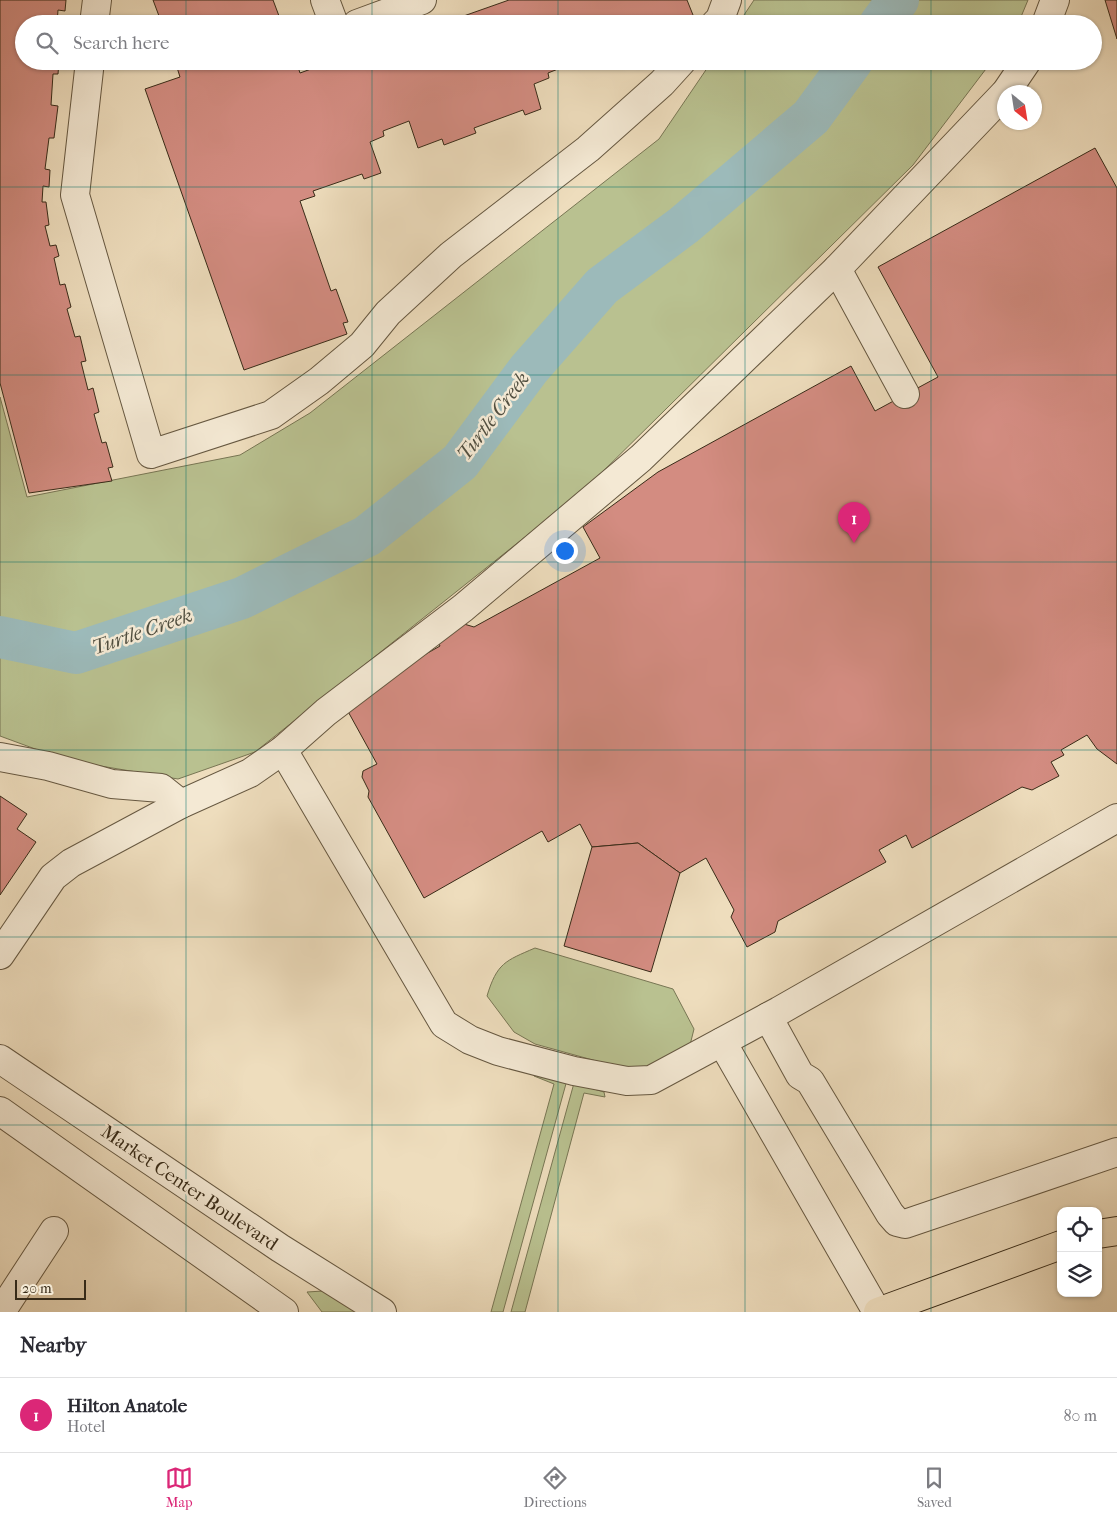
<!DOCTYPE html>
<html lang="en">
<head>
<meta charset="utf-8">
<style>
  :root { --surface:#fff; --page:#f7f7f7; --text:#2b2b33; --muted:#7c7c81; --line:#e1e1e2; --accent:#db2777 }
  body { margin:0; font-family:"IM FELL French Canon",serif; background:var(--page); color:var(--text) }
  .controls { position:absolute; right:15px; bottom:15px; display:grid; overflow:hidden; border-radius:10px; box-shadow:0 1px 4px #0004 }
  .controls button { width:45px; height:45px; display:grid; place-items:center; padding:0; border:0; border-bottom:1px solid var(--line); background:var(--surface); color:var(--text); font:25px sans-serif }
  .compass { position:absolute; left:997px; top:85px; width:45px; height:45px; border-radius:50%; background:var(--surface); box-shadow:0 1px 4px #0004; rotate:150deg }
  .scale { position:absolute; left:15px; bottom:12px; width:71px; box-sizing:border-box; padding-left:5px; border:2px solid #382b18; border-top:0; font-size:14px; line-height:18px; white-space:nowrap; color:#382b18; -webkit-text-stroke:4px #f4e9d4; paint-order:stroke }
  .you { position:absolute; left:564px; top:550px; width:18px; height:18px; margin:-12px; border:4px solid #fff; border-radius:50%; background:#1a73e8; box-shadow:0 0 0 8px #1a73e833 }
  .badge { display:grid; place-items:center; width:32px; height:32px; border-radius:50%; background:var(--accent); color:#fff; font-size:16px; font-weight:700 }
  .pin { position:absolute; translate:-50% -41px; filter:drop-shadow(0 1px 2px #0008) }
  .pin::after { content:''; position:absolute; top:26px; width:18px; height:15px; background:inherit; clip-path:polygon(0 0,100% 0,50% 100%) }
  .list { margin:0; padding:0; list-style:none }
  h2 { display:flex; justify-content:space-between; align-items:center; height:65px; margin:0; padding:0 20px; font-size:21px }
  h2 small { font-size:16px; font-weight:400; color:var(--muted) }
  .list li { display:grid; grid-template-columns:32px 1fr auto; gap:15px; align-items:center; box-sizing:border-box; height:75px; padding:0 20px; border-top:1px solid var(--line) }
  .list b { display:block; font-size:19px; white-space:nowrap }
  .list p { margin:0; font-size:16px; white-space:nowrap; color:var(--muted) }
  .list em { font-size:16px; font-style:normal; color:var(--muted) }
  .icon { flex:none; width:28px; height:28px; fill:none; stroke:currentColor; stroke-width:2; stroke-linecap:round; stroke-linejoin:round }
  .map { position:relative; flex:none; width:1117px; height:1312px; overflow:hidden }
  .search { position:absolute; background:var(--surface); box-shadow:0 1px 4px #0004; left:15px; right:15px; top:15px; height:55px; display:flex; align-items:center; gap:12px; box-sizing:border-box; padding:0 18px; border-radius:28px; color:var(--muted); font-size:19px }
  .sheet { height:140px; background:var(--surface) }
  nav { display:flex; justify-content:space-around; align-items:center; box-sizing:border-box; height:70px; border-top:1px solid var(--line); background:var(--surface); font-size:14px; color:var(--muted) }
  nav a { display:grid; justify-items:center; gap:2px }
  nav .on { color:var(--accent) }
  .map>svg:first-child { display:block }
</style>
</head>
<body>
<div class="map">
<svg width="1117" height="1312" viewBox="0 0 1117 1312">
  <rect width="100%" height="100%" fill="#eeddbd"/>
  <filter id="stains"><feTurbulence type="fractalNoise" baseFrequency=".004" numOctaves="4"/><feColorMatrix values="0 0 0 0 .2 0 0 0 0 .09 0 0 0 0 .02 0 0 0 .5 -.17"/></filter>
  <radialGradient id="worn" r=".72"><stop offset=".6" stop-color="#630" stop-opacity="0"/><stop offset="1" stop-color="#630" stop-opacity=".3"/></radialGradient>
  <g fill="#b9c190" stroke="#787654">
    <path d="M754,0H1028L1018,24H738Z"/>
    <path d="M712,61H992L913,165L584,490L255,752L178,779L65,760L0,736V397L27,497L240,455L310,413L659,139Z"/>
    <path d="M535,948L673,989L694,1029L690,1045L636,1072L535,1044L514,1032L487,996C497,963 505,961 535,948Z"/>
    <path d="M533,1073L567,1080L503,1312H491L554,1084L534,1076Z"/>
    <path d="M574,1083L604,1092L605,1097L584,1093L525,1312H511Z"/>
    <path d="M323,1291L361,1312H322L307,1292Z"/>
  </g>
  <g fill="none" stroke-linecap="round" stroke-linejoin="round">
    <g stroke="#9cbaba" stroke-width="42">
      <path d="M880,24L898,0"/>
      <path d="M0,637L76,653L242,598L367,536L460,462L529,369L602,286L684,225L811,117L852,61"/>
    </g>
  </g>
  <g fill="#d38c81" stroke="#382b18">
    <path d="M0,0H66L65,11L58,10L57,24H24V61H59L58,74H53L51,105L58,106L54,138H49L45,169L50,170L49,187L43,186L42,202H46L49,225L45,226L50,246L56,245L59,256L54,258L60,285L65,284L71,307L67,309L75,337L80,336L86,361L81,362L88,390L93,388L99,412L94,414L102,443L106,442L113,467L108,468L112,481L29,493L0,383Z"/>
    <path d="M153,0H273L282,24H162Z"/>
    <path d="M509,0H687L695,20L685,24H441Z"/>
    <path d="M1105,0H1117V39Z"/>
    <path d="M175,61H296L300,73L333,61H578L548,73L549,78L534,84L541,109L525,115L523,110L474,128L476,133L444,145L442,139L418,148L409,121L383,131L384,136L370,142L381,173L364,179L362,174L313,191L315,196L300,201L331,291L336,289L348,322L343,323L347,334L244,370L145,89L180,77Z"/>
    <path d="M1095,148L1117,188V764L1097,749L1087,735L1061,750L1064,755L1051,762L1059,776L1032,790L1022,787L912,848L906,835L879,850L886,862L778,921L775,932L747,947L731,917L734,910L706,858L680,873L638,843L592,847L580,824L548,842L542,831L424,898L368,797L369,791L362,777L363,771L377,764L345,706L380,680L440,646L437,640L464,624L474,627L600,558L583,527L658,472L851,366L875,411L938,377L878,267Z"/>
    <path d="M0,796L27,814L17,829L36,842L0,895Z"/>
    <path d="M638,843L680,873L651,972L564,946L592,847Z"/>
  </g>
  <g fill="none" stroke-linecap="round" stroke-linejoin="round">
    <defs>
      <g id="minor">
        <path d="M325,0L334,24"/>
        <path d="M94,24L97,0"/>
        <path d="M357,24L422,0"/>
        <path d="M715,24L720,19L727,0"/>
        <path d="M1046,24L1055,0"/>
        <path d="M90,61L75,195L151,454L271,415L319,381L362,345L388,313L451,255L588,149L662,83L682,61"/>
        <path d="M1006,92L1027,61"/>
        <path d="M837,269L905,394"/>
        <path d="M283,750L444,1024L470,1040L498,1051L574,1071L627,1081L651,1080L779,1011L1117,818"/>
        <path d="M0,757L48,766L112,784L161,788L181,804"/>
        <path d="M0,955L53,877L71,863L181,804L250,773L283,750L326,712L463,608L641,458L837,269L1004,94"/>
        <path d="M768,1017L800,1075L810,1081L890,1214L897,1222L905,1224L1117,1152"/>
        <path d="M722,1042L877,1312"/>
        <path d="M0,1059L280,1248L382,1312"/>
        <path d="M0,1111L284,1312"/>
        <path d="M1,1312L54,1231"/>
      </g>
      <path id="major" d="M878,1312L1061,1245"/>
      <path id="highway" d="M1098,1234L1117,1231"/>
    </defs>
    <use href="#minor" stroke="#665841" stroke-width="30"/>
    <use href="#major" stroke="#382b18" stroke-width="30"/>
    <use href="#highway" stroke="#382b18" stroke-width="30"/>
    <use href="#minor" stroke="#f4e9d4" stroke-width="28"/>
    <use href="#major" stroke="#eeddbd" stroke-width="28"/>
    <use href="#highway" stroke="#eeddbd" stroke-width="28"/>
  </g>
  <path fill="none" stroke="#0f766e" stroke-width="1" stroke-opacity="0.55" d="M186,0V24M372,0V24M558,0V24M745,0V24M931,0V24M186,61V1312M372,61V1312M558,61V1312M745,61V1312M931,61V1312M0,187H1117M0,375H1117M0,562H1117M0,750H1117M0,937H1117M0,1125H1117"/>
  <g text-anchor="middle" stroke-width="5" stroke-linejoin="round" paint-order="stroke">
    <g font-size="19" fill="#382b18" stroke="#f4e9d4">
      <text transform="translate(190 1187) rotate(34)" y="7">Market Center Boulevard</text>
    </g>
    <g font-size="20" font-style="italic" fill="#514f40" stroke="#f4e9d4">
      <text transform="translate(493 416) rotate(-53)" y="7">Turtle Creek</text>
      <text transform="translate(142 631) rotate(-19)" y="7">Turtle Creek</text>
    </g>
  </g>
  <rect width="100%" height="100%" filter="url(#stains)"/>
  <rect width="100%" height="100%" fill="url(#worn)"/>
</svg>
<div class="controls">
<button><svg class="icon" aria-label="locate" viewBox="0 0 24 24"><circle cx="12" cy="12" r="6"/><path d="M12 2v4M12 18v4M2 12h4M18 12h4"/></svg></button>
<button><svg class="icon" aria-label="layers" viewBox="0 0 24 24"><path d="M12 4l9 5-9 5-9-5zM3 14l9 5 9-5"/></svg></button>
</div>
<svg class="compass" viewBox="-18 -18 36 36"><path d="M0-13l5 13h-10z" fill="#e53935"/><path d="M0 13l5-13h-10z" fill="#7c7c81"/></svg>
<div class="scale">20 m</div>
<div class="you"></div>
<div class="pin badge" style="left:854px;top:543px">1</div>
<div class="search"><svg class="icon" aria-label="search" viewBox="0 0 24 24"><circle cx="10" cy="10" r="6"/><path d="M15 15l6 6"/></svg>Search here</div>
</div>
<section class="sheet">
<h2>Nearby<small></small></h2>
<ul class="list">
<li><span class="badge">1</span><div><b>Hilton Anatole</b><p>Hotel</p></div><em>80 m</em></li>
</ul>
</section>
<nav>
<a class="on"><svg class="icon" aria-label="map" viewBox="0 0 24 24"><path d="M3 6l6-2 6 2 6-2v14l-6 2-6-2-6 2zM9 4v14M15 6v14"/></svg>Map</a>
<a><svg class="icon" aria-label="directions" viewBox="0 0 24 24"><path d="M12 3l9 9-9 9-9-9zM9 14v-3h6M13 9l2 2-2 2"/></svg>Directions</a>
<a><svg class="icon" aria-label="saved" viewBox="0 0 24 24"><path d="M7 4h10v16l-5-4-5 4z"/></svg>Saved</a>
</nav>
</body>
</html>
